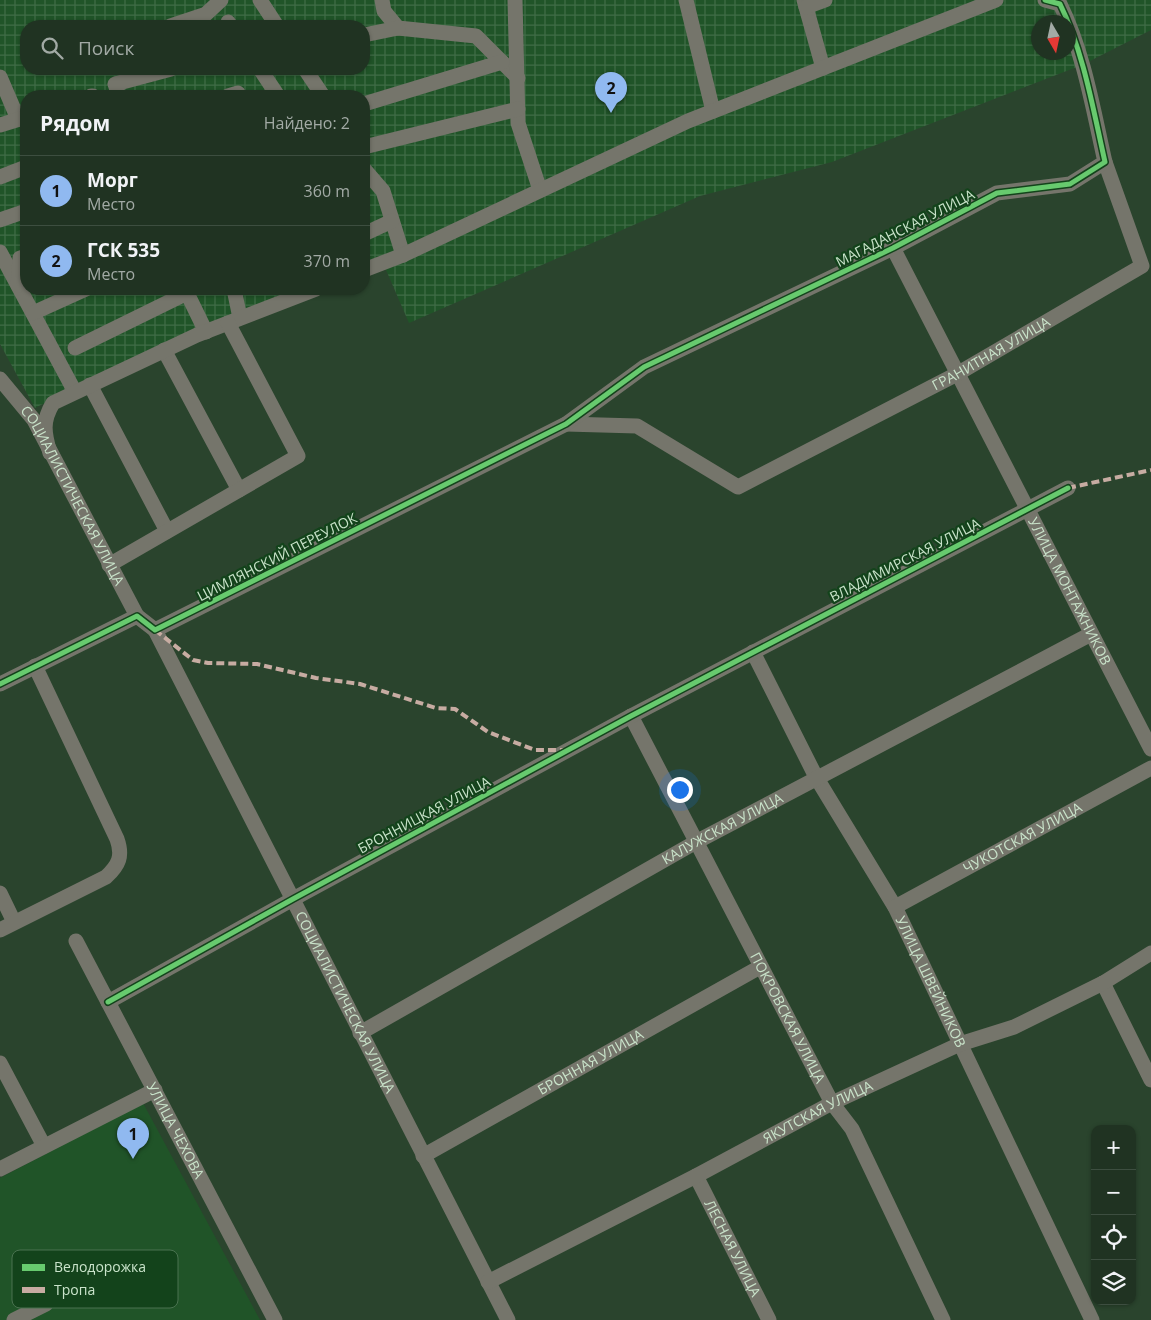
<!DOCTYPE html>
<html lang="ru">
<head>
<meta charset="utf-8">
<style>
  :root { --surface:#203322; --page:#283b2a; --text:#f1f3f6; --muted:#a2aaa5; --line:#3d4e40; --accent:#90b9f0 }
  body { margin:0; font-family:"Open Sans",sans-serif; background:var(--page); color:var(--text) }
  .controls { position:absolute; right:15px; bottom:15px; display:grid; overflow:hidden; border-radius:10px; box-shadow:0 1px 4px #0004 }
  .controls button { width:45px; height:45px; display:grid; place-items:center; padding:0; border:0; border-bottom:1px solid var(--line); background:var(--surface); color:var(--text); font:25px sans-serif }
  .compass { position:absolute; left:1031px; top:15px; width:45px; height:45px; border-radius:50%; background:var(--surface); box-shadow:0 1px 4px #0004; rotate:171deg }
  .you { position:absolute; left:679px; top:789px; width:18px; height:18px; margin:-12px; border:4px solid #fff; border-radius:50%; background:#1a73e8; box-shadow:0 0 0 8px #1a73e833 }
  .badge { display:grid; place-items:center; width:32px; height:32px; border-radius:50%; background:var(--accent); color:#111; font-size:16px; font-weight:700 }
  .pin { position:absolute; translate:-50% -41px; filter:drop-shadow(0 1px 2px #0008) }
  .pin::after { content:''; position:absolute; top:26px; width:18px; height:15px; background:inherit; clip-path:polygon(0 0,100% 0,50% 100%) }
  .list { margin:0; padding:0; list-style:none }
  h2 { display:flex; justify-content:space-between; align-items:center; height:65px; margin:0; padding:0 20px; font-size:21px }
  h2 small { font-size:16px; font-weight:400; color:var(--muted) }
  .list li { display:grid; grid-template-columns:32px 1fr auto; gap:15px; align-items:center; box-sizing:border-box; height:70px; padding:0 20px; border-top:1px solid var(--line) }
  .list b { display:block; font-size:19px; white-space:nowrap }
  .list p { margin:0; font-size:16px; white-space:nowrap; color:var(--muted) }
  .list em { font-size:16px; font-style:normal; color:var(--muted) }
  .icon { flex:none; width:28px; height:28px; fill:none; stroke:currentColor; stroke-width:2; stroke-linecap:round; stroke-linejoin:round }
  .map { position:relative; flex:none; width:1151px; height:1320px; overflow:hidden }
  .search { position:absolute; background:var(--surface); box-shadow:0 1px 4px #0004; left:20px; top:20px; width:350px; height:55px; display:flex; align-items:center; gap:12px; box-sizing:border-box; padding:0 18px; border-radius:20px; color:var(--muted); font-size:19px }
  .panel { position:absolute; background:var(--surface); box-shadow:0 1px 4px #0004; left:20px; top:90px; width:350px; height:205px; border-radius:20px }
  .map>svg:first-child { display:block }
</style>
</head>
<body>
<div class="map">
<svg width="1151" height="1320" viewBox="0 0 1151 1320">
  <defs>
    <pattern id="industrial-grid" width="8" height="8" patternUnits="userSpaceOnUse" patternTransform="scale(1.25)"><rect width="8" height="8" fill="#205428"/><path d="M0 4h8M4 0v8" fill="none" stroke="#3f6c46"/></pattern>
  </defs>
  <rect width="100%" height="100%" fill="#2a442d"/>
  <path fill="#205428" d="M143,1103L260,1320H0V1178Z"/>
  <path fill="url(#industrial-grid)" fill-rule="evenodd" d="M0,0H1151V30L1082,65L832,162L700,196L409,323L380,256L364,263V96H26V289H298L88,381L35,408L0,344ZM1038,22H1068V52H1038ZM26,26H364V69H26Z"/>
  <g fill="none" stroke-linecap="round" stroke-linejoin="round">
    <g stroke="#75756b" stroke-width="15">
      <path d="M260,0L277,26"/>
      <path d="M382,0L384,11L398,28L476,36L518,78"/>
      <path d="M515,0L518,123L540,190"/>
      <path d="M686,0L713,111"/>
      <path d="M804,0L823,68"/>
      <path d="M806,7L825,0"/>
      <path d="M228,22L231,26"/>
      <path d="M170,26L206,14L221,0"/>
      <path d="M364,35L398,28"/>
      <path d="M260,69L278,96"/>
      <path d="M305,69L323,96"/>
      <path d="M0,77L18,119"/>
      <path d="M91,96H93"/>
      <path d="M119,96L115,84L171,69"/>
      <path d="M228,96L238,93"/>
      <path d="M364,104L502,62"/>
      <path d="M0,125L26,117"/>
      <path d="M364,147L518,109"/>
      <path d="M364,169L383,191L403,255"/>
      <path d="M0,177L26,167"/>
      <path d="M0,220L26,211"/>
      <path d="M364,234L392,221"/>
      <path id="s1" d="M893,248L1151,749"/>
      <path d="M0,252L75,392"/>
      <path d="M364,270L403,255L688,121L996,0"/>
      <path d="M18,285L20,258L26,256"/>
      <path d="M234,289L240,318"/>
      <path d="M33,313L86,289"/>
      <path d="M75,348L187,293L206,332"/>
      <path d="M164,350L239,490"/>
      <path id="s2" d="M0,379L34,420L137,616"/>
      <path d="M90,385L167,531"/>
      <path id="s3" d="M566,424L637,426L738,487L957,374L1142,266L1105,162"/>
      <path d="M50,453C44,433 42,421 53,403L197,335L316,289"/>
      <path d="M109,565L298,456L228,323"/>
      <path id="s4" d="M155,630L508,1320"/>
      <path id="s5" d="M753,652L816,777L895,907L1092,1320"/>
      <path d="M0,684L137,616L155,630L566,424L644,367L893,248L997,193L1070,184L1105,162C1093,109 1084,53 1060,4L1045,0"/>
      <path id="s6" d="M631,716L832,1103L852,1129L943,1320"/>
      <path d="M0,893L14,922"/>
      <path id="s7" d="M895,907L1151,768"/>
      <path d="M0,930L106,877C119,865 123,856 117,839L35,666"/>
      <path id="s8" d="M76,941L275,1320"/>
      <path d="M1103,983L1151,1080"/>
      <path d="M108,1002L293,899L631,716L1068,488"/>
      <path id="s9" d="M360,1033L696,842L1091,634"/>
      <path d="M0,1063L44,1146"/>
      <path id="s10" d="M423,1156L760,967"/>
      <path d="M0,1169L155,1090"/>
      <path id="s11" d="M696,1176L769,1320"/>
      <path id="s12" d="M488,1282L696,1176L832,1103L960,1044L1014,1027L1103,983L1151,953"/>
      <path d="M14,1320L46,1304"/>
    </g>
    <g stroke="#c7aca2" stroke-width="4" stroke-dasharray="8 4" stroke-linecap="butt">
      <path d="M1068,488L1151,470"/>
      <path d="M155,630L193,660L208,663L257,664L316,678L360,684L436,708L455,709L488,732L535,750H563"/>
    </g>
    <defs>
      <g id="cycleway">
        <path d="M0,684L137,616L155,630L566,424L644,367L893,248L997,193L1070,184L1105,162C1093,109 1084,53 1060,4L1045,0"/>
        <path d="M108,1002L293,899L631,716L1068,488"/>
      </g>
    </defs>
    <use href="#cycleway" stroke="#13431b" stroke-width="8"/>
    <use href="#cycleway" stroke="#67ca6e" stroke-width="5"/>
  </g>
  <g text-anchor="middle" stroke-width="4.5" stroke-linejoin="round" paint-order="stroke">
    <g font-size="14" fill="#c9e3ca" stroke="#13431b">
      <text transform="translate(905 228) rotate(-27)" y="5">МАГАДАНСКАЯ УЛИЦА</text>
      <text dy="5" stroke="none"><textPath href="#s3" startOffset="475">ГРАНИТНАЯ УЛИЦА</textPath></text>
      <text dy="5" stroke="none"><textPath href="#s2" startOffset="138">СОЦИАЛИСТИЧЕСКАЯ УЛИЦА</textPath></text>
      <text transform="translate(277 557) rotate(-27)" y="5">ЦИМЛЯНСКИЙ ПЕРЕУЛОК</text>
      <text transform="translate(905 560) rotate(-27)" y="5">ВЛАДИМИРСКАЯ УЛИЦА</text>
      <text dy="5" stroke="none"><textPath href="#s1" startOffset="386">УЛИЦА МОНТАЖНИКОВ</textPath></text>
      <text transform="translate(424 815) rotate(-28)" y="5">БРОННИЦКАЯ УЛИЦА</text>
      <text dy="5" stroke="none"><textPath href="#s9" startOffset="416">КАЛУЖСКАЯ УЛИЦА</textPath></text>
      <text dy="5" stroke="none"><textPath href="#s7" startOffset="145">ЧУКОТСКАЯ УЛИЦА</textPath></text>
      <text dy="5" stroke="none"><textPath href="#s5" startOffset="375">УЛИЦА ШВЕЙНИКОВ</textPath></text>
      <text dy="5" stroke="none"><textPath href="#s4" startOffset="418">СОЦИАЛИСТИЧЕСКАЯ УЛИЦА</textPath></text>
      <text dy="5" stroke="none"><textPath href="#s6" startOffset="340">ПОКРОВСКАЯ УЛИЦА</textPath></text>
      <text dy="5" stroke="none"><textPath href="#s10" startOffset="192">БРОННАЯ УЛИЦА</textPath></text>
      <text dy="5" stroke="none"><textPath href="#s12" startOffset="371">ЯКУТСКАЯ УЛИЦА</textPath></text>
      <text dy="5" stroke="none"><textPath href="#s8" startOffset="214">УЛИЦА ЧЕХОВА</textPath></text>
      <text dy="5" stroke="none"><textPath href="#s11" startOffset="81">ЛЕСНАЯ УЛИЦА</textPath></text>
    </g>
  </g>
  <rect x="12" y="1250" width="166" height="58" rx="8" fill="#13431b" stroke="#4a7350" stroke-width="1"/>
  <rect x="22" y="1264" width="23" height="7" fill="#67ca6e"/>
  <rect x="22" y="1287" width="23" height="6" fill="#c7aca2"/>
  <g font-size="14" fill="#c9e3ca">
    <text x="54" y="1272">Велодорожка</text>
    <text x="54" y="1295">Тропа</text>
  </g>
</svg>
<div class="controls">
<button>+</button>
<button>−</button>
<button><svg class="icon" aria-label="locate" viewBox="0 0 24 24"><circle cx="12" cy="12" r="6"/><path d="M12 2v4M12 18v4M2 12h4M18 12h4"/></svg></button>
<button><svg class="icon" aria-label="layers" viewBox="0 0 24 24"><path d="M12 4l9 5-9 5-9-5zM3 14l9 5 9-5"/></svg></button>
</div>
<svg class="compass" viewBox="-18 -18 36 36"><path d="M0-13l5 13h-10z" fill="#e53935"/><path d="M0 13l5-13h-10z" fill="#a2aaa5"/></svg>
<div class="you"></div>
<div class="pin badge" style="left:133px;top:1159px">1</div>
<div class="pin badge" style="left:611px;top:113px">2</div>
<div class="search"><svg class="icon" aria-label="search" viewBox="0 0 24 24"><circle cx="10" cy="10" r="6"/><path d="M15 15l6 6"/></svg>Поиск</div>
<section class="panel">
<h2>Рядом<small>Найдено: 2</small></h2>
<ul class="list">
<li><span class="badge">1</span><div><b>Морг</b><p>Место</p></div><em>360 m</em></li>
<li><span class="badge">2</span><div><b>ГСК 535</b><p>Место</p></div><em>370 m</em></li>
</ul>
</section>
</div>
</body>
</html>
